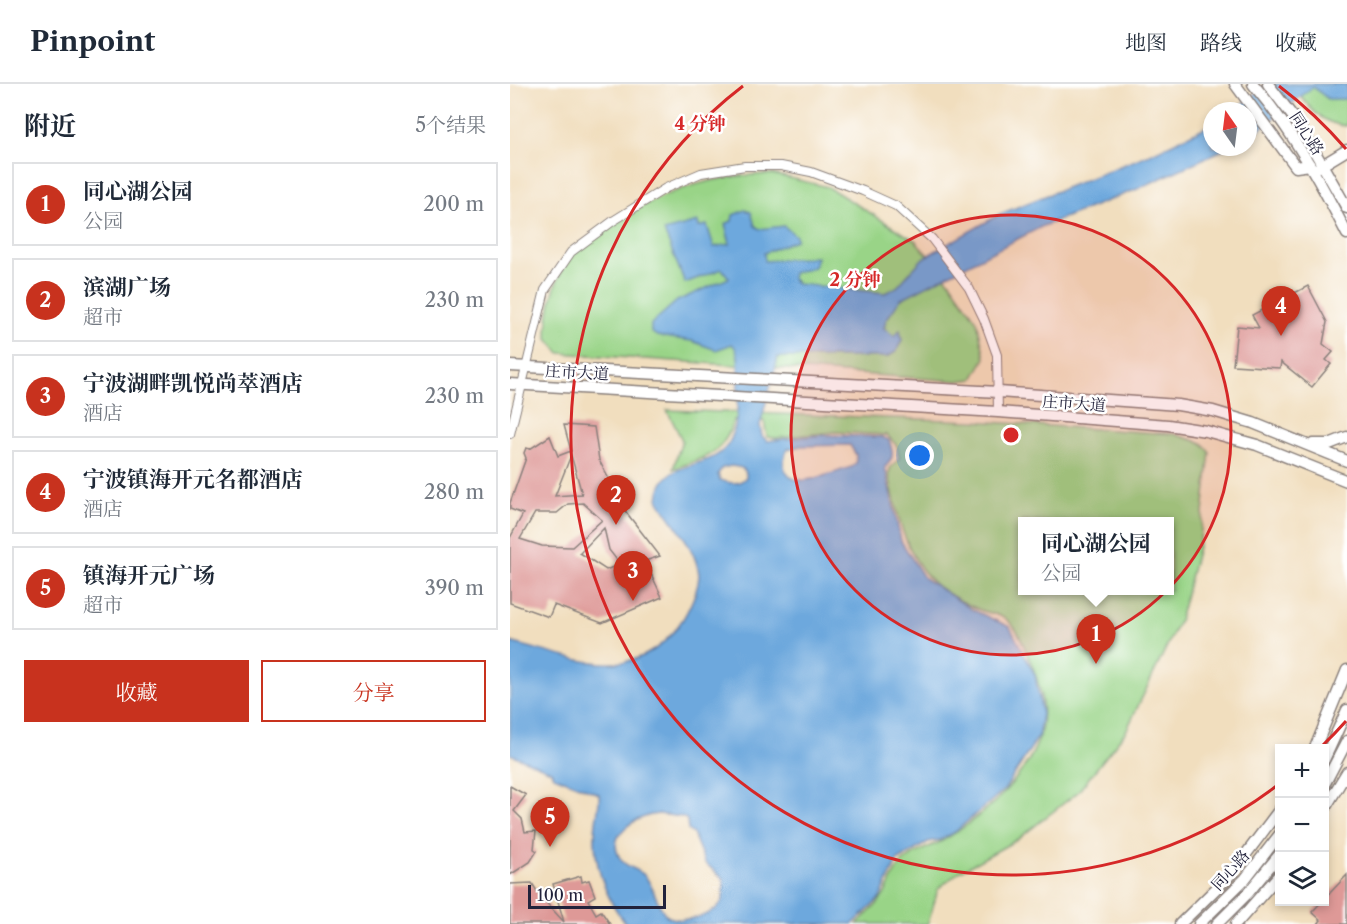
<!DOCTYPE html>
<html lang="zh">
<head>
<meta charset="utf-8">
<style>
  :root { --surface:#fff; --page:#f2f2f3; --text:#1f2937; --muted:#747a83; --line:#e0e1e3; --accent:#c8321e }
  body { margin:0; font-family:"Libre Caslon Text","Noto Serif SC",serif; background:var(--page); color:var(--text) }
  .controls { position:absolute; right:18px; bottom:18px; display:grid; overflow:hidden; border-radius:0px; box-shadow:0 3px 9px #0003 }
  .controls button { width:54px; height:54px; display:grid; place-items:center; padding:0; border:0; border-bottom:2px solid var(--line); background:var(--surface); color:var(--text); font:30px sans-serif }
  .compass { position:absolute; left:693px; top:18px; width:54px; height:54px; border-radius:50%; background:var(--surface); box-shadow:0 3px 9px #0003; rotate:346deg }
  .scale { position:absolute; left:18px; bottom:15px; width:138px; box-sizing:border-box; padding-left:6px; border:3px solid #22223b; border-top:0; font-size:16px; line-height:21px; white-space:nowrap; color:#22223b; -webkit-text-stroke:4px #fff; paint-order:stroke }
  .you { position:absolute; left:410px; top:372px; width:21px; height:21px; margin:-15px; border:4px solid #fff; border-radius:50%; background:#1a73e8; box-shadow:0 0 0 9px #1a73e833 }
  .badge { display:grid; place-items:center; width:39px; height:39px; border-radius:50%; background:var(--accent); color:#fff; font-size:20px; font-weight:700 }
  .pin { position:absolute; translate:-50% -50px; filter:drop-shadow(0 2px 3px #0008) }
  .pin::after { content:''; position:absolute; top:32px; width:21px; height:18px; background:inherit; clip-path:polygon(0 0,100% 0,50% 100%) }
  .popup { position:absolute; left:508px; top:433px; width:156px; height:78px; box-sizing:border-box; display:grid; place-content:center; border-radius:0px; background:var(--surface); filter:drop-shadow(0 2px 4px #0005); font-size:20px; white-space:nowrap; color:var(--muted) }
  .popup b { font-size:22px; color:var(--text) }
  .popup::after { content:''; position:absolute; left:50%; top:100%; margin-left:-12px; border:12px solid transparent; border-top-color:var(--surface) }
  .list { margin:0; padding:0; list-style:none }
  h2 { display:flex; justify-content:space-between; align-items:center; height:78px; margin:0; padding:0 24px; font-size:26px }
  h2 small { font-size:20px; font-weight:400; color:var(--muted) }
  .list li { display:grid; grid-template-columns:39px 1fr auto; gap:18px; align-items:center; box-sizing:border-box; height:84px; margin:0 12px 12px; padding:0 12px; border:2px solid var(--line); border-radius:0px }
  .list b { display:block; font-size:22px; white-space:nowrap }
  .list p { margin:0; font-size:20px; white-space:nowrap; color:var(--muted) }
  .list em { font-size:20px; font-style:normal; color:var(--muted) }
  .actions { display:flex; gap:12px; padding:18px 24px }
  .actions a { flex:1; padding:14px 0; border:2px solid var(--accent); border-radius:0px; text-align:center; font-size:21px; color:var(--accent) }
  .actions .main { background:var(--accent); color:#fff }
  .icon { flex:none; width:33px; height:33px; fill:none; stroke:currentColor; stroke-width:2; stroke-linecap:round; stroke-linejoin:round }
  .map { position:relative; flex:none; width:837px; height:840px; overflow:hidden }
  header { display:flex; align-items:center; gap:36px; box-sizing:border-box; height:84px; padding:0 30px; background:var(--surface); border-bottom:2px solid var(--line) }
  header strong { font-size:28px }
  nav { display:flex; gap:33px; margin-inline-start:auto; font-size:21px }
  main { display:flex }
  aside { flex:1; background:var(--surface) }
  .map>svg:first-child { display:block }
</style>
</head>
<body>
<header>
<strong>Pinpoint</strong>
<nav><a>地图</a><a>路线</a><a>收藏</a></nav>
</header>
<main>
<aside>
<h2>附近<small>5个结果</small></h2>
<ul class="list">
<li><span class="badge">1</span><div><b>同心湖公园</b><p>公园</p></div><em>200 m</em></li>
<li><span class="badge">2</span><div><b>滨湖广场</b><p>超市</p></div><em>230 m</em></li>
<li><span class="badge">3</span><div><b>宁波湖畔凯悦尚萃酒店</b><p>酒店</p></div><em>230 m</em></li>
<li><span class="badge">4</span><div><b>宁波镇海开元名都酒店</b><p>酒店</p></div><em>280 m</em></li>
<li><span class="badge">5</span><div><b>镇海开元广场</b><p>超市</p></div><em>390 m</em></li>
</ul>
<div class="actions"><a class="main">收藏</a><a>分享</a></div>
</aside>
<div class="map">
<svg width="837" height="840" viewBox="0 0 837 840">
  <rect width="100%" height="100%" fill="#fff"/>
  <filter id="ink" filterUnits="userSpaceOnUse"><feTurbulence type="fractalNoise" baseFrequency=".0167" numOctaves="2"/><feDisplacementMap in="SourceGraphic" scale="12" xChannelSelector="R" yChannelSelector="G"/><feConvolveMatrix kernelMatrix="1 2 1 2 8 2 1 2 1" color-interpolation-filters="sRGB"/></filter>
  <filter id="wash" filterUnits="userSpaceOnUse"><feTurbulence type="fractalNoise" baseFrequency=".008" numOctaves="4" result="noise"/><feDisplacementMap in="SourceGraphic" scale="24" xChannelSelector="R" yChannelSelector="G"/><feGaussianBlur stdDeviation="1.35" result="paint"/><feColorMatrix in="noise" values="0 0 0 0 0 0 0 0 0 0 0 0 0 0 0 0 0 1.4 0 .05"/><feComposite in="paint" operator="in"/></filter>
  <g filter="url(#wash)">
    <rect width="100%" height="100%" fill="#f1debe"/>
    <g fill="#99d487" stroke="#5e7b61" stroke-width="1.5" fill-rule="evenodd">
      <path d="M782,0H837V42C809,40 797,21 782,0Z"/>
      <path d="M262,90L318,103L406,157L440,198L467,237L475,274L463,295L448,297L50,269L37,254C37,227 44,195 60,172C67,163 80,156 89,150C142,110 196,91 262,90Z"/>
      <path d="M157,326L463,337L664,350L692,359L700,368L690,455L669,537L616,647L568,708L508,755L449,788L428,805L418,840H347C355,831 366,823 372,814C380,803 382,788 393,778C405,767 418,764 432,757C451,747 482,722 496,706C536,662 543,628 519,574C513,560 508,544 496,535C489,530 478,529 470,526C455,520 431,507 420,495C393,465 387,429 379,391L380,384L389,375L387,362L377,351L325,348L266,354L257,353L254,337L224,336C213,372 195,373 163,385L172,356ZM512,438H660V506H512Z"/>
    </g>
    <g fill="#6da8dd" stroke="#48658c" stroke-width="1.5" fill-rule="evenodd">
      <path d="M758,0H837V15H818L803,3L738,54V27H723Z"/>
      <path d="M702,40V63H719L625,106L533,142L391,215L376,236L374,244L384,252L390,246L392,256L386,268L377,273H268L250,341L252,352L257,357L313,351L372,353L379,356C383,368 385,374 375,383L391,457L414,494L463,526L500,543L525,591L532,630L528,653L495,705L445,748L430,756L418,758L387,777L370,814L343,840H116C94,813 81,774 86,738C87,728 90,721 89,710L44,692L41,687L0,670V558C66,574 127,606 173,535C180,523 192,499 188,485C182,457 161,439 148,415C151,370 205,391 221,355C229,336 227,316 228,296C228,285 231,268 222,260L206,266L182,257L147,252L141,248V240L167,217L219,194L212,185L175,199L154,147L188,138L189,143L197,141L204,163L220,160L215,140L222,137L223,131L235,126L241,128L245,142L250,145L274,142L286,152V156L254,169L255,177L307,173L304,183L283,189L282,194L287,200L375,209L387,203L413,174L490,130L640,70ZM340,361L346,371V379L342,383C327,387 311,394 296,396C275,398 269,381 278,365L291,362ZM221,382C229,383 237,383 236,393C229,402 219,399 210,396L208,390L212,384ZM148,730L173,733L177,736L178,746L183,750L195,779L214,795C213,802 215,809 212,817C204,833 171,840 157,832C146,821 145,804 135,792C129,785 118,784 112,777C93,751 126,732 148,730Z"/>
    </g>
    <g id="blocks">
      <g fill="#de9997" fill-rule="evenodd">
        <path d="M798,202L817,238L813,260L823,268L816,276L821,280L802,303L771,278L770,284L723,281L727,242L749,244L742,231Z"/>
        <path d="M54,341L84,343L89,376L116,428L150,472L135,477L152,513L92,539L44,521L39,533L0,519V454L13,430L0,425V419L16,374L14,369L16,364L20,365L40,352L48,372L61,367ZM61,371L72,410L45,412ZM73,419L92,436L62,463L32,462L10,455L25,429H47L58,420ZM94,444L99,466L110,480L96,486L70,469Z"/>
        <path d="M0,702L16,711L4,727L12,735L15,748L26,747L24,765L27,767L20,778L0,791Z"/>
        <path d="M837,791V840H808L811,836L802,828Z"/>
        <path d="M71,792L72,798L79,796L85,812L78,816L86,830L91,827L100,840H0V800L22,799L30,812L54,838L43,800Z"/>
      </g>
    </g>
  </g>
  <g filter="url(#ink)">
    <use href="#blocks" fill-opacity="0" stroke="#8a807c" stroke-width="1.5"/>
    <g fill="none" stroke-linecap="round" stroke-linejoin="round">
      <defs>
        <path id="street" d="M0,350L35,206L61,168L103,137L156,104L191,89L235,82H271L301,88L353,107L386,122L422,155L459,204L474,235L487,271L488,328"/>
        <g id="secondary">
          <path d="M725,0L786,83L800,81"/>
          <path d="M743,0C782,46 810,97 837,150"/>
          <path d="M758,0L790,42L837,124"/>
          <path d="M809,83L837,66"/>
          <path d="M0,282L489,308L668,321L703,327L743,339L837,377"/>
          <path d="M0,300L488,328L658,341L696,347L747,361L837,397"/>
          <path d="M803,360H819L837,353"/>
          <path d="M805,664L837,586"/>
          <path d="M814,676L837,626"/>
          <path d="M814,701L837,657"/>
          <path d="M814,726L837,688"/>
          <path d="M670,840L721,790L770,725"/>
          <path d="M689,840L735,795L770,750"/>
          <path d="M707,840L738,809L770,770"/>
          <path d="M726,840L770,790"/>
        </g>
      </defs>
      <use href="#street" stroke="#8a807c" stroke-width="10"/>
      <use href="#secondary" stroke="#8a807c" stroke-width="13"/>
      <use href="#street" stroke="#fff" stroke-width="8"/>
      <use href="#secondary" stroke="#fff" stroke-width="10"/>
    </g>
  </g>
  <circle cx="501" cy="351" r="220" fill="#d62828" fill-opacity=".12"/>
  <g fill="none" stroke="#d62828" stroke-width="3">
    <circle cx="501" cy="351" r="220"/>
    <path d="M836 637A440 440 0 0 1 812 662M769 700A440 440 0 1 1 233 2M769 2A440 440 0 0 1 836 65"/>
  </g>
  <g text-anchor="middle" stroke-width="5" stroke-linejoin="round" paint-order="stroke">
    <g font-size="16" fill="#22223b" stroke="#fff">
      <text transform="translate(797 49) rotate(57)" y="6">同心路</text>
      <text transform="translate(67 288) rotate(3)" y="6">庄市大道</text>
      <text transform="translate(564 319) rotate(4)" y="6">庄市大道</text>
      <text transform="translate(720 786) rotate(-48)" y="6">同心路</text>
    </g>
  </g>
  <circle cx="501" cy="351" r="9" fill="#d62828" stroke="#fff" stroke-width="3"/>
  <g font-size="18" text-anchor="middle" font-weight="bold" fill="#d62828" stroke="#fff" stroke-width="5" stroke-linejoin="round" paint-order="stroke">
    <text x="190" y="46">4 分钟</text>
    <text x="345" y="202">2 分钟</text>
  </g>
</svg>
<div class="controls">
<button>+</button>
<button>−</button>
<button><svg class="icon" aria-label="layers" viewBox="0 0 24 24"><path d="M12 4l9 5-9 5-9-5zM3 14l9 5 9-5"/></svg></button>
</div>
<svg class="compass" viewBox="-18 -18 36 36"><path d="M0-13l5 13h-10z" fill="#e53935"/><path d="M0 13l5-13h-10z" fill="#747a83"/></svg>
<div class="scale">100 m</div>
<div class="you"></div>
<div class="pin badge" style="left:586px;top:580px">1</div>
<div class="popup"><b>同心湖公园</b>公园</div>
<div class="pin badge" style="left:106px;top:441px">2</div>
<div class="pin badge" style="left:123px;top:517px">3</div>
<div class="pin badge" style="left:771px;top:252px">4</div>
<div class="pin badge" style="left:40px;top:763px">5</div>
</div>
</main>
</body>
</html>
